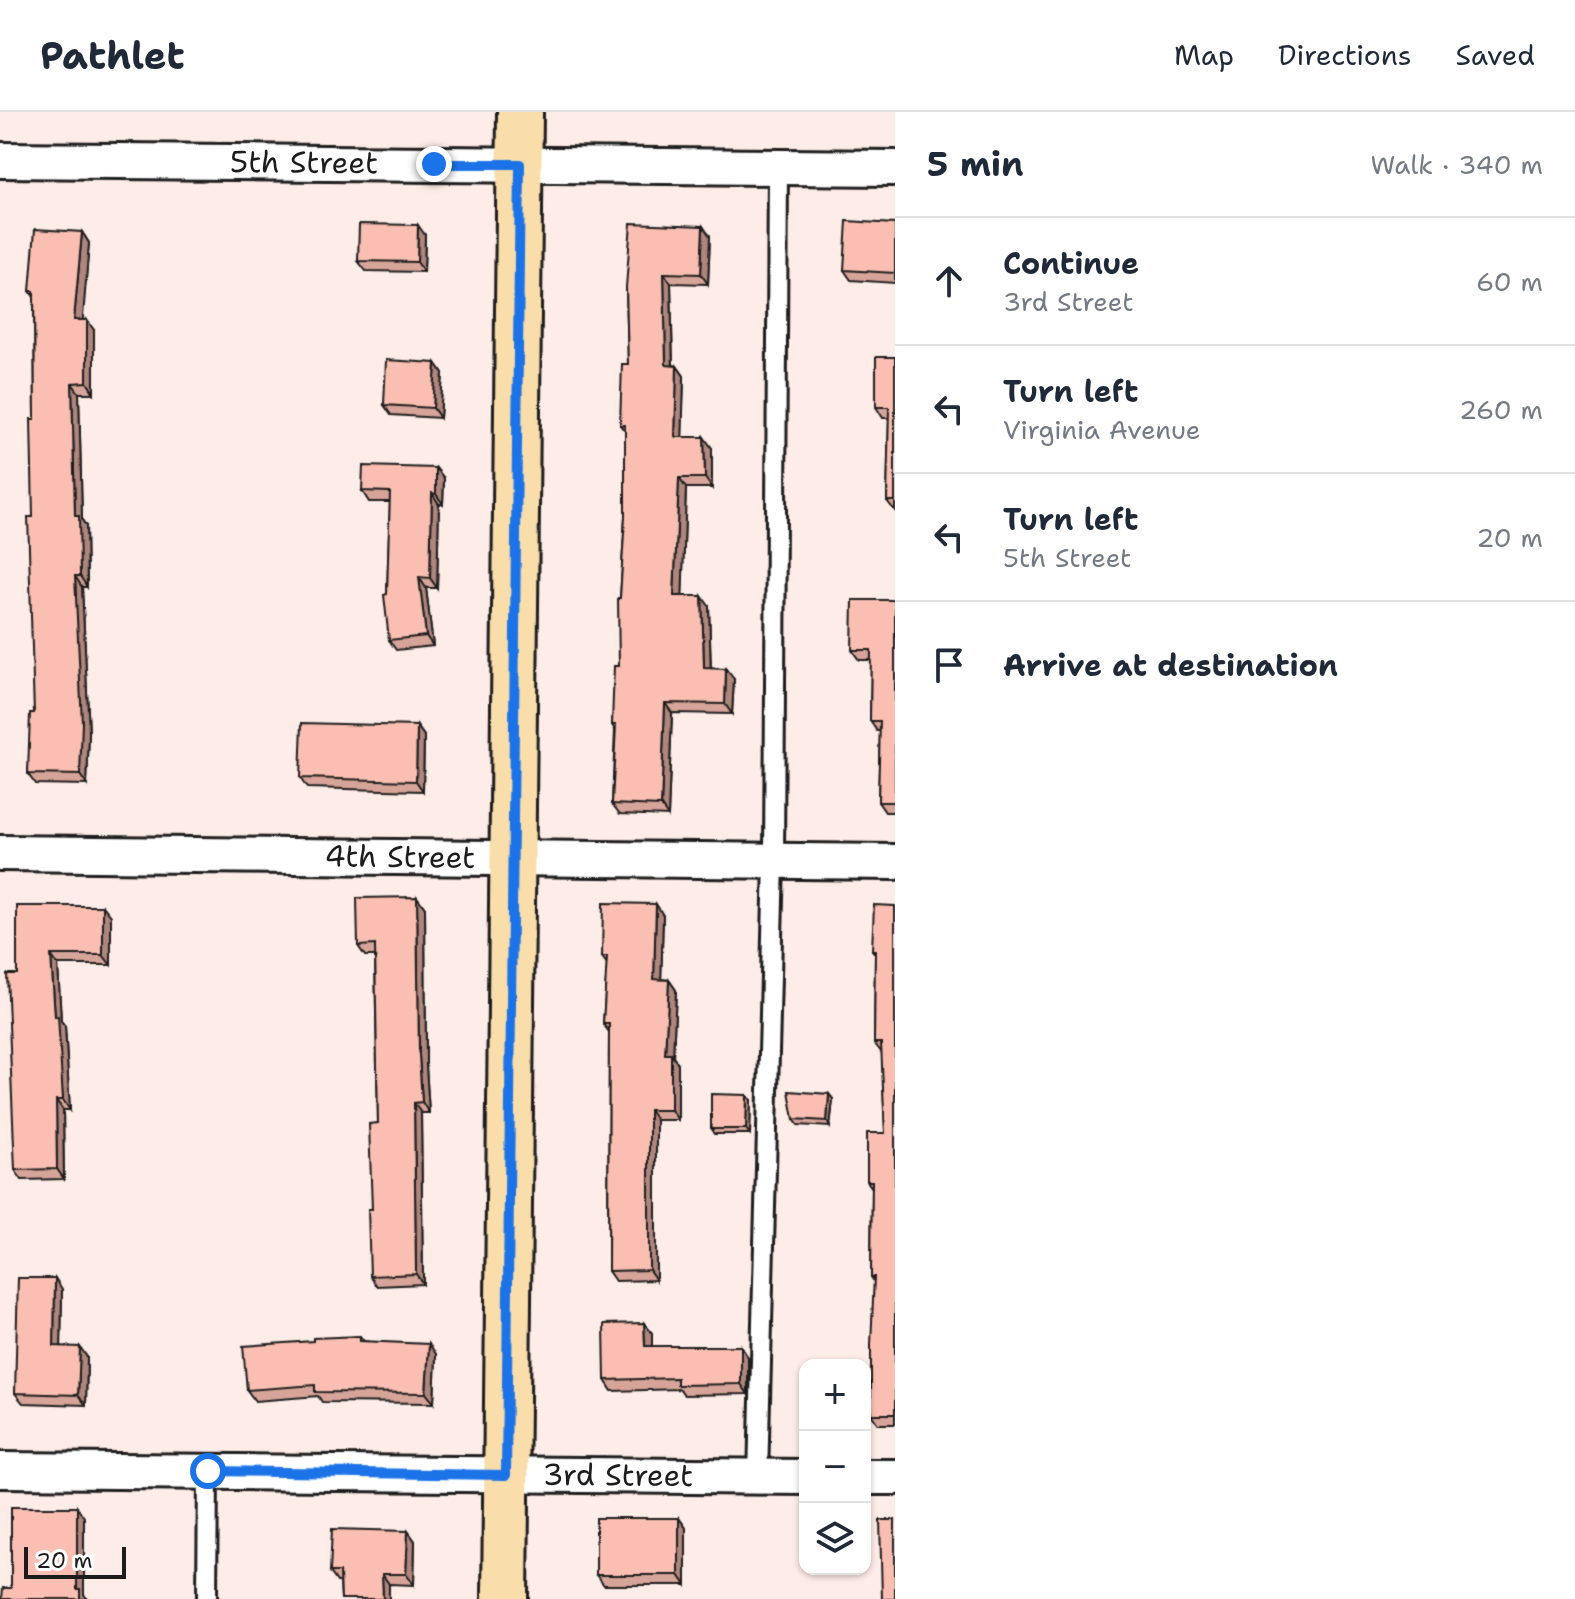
<!DOCTYPE html>
<html lang="en">
<head>
<meta charset="utf-8">
<style>
  :root { --surface:#fff; --page:#f6f6f7; --text:#1f2937; --muted:#747a83; --line:#e0e1e3 }
  body { margin:0; font-family:"Shantell Sans",sans-serif; background:var(--page); color:var(--text) }
  .controls { position:absolute; right:24px; bottom:24px; display:grid; overflow:hidden; border-radius:16px; box-shadow:0 2px 6px #0004 }
  .controls button { width:72px; height:72px; display:grid; place-items:center; padding:0; border:0; border-bottom:2px solid var(--line); background:var(--surface); color:var(--text); font:40px sans-serif }
  .scale { position:absolute; left:24px; bottom:20px; width:102px; box-sizing:border-box; padding-left:8px; border:4px solid #1c1c1c; border-top:0; font-size:22px; line-height:28px; white-space:nowrap; color:#1c1c1c; -webkit-text-stroke:6px #fff; paint-order:stroke }
  .stop { position:absolute; width:24px; height:24px; margin:-18px; border:6px solid #1a73e8; border-radius:50%; background:#fff }
  .stop.end { background:#1a73e8; border-color:#fff; box-shadow:0 2px 8px #0008 }
  .list { margin:0; padding:0; list-style:none }
  h2 { display:flex; justify-content:space-between; align-items:center; height:104px; margin:0; padding:0 32px; font-size:34px }
  h2 small { font-size:26px; font-weight:400; color:var(--muted) }
  .list li { display:grid; grid-template-columns:52px 1fr auto; gap:24px; align-items:center; box-sizing:border-box; height:128px; padding:0 32px; border-top:2px solid var(--line) }
  .list b { display:block; font-size:30px; white-space:nowrap }
  .list p { margin:0; font-size:26px; white-space:nowrap; color:var(--muted) }
  .list em { font-size:26px; font-style:normal; color:var(--muted) }
  .icon { flex:none; width:44px; height:44px; fill:none; stroke:currentColor; stroke-width:2; stroke-linecap:round; stroke-linejoin:round }
  .map { position:relative; flex:none; width:895px; height:1487px; overflow:hidden }
  header { display:flex; align-items:center; gap:48px; box-sizing:border-box; height:112px; padding:0 40px; background:var(--surface); border-bottom:2px solid var(--line) }
  header strong { font-size:38px }
  nav { display:flex; gap:44px; margin-inline-start:auto; font-size:28px }
  main { display:flex }
  aside { flex:1; background:var(--surface) }
  .map>svg:first-child { display:block }
</style>
</head>
<body>
<header>
<strong>Pathlet</strong>
<nav><a>Map</a><a>Directions</a><a>Saved</a></nav>
</header>
<main>
<div class="map">
<svg width="895" height="1487" viewBox="0 0 895 1487">
  <rect width="100%" height="100%" fill="#feece8"/>
  <filter id="ink" filterUnits="userSpaceOnUse"><feTurbulence type="fractalNoise" baseFrequency=".0125" numOctaves="2"/><feDisplacementMap in="SourceGraphic" scale="16" xChannelSelector="R" yChannelSelector="G"/><feConvolveMatrix kernelMatrix="1 2 1 2 8 2 1 2 1" color-interpolation-filters="sRGB"/></filter>
  <g filter="url(#ink)">
    <g fill="none" stroke-linecap="round" stroke-linejoin="round">
      <defs>
        <g id="lane">
          <path d="M758,1365L774,748L778,55"/>
          <path d="M207,1487L208,1359"/>
        </g>
        <g id="street">
          <path id="s1" d="M0,48L895,56"/>
          <path id="s2" d="M0,741L895,750"/>
          <path id="s3" d="M0,1358L805,1365"/>
          <path d="M865,1365H895"/>
        </g>
        <path id="primary" d="M505,1487L520,0"/>
      </defs>
      <use href="#lane" stroke="#1c1c1c" stroke-width="24"/>
      <use href="#street" stroke="#1c1c1c" stroke-width="40"/>
      <use href="#primary" stroke="#1c1c1c" stroke-width="50"/>
      <use href="#lane" stroke="#fff" stroke-width="18"/>
      <use href="#street" stroke="#fff" stroke-width="34"/>
      <use href="#primary" stroke="#f9ddab" stroke-width="44"/>
    </g>
    <g fill="#d7a499" stroke="#1c1c1c" stroke-width="2">
      <path d="M895,112V171L851,168L844,158Z"/>
      <path d="M82,120L89,131L82,208L94,218V281H79L82,408L86,414L87,475H82L89,621L87,673L35,672L28,662L34,601L33,405L35,307L34,185L30,179Z"/>
      <path d="M425,123L424,160L366,159L358,149Z"/>
      <path d="M710,124L708,172L671,171L673,253L677,254L684,264L682,325L712,336V376H686L682,484L709,494L711,556L734,567L732,602L672,601L668,704L620,702L612,692L615,618L612,613L619,554L620,486L625,405V319L620,313L628,252L626,175Z"/>
      <path d="M895,245V399L887,389L889,306H883L876,295Z"/>
      <path d="M436,251L443,261L440,306L391,303L384,293Z"/>
      <path d="M444,366L443,392H439L437,476H426L433,534L396,538L389,528L387,482L390,390H369L362,379Z"/>
      <path d="M895,488V700H885L878,690L880,619H877L870,609L871,548H859L852,538Z"/>
      <path d="M417,614L424,624L423,679L307,676L300,666Z"/>
      <path d="M417,785L425,796L426,954L429,1001H421L423,1172L377,1174L370,1164L372,1097L378,1011L375,844H365L358,834Z"/>
      <path d="M103,794L111,804V853H58L61,909L65,914L70,998H63L64,1067L22,1068L15,1058L17,862Z"/>
      <path d="M895,794V1312H878L871,1302L874,1170L871,1165L872,1076L867,1069L885,1021L882,941L874,931L875,842L872,838Z"/>
      <path d="M663,803L661,867L669,868L676,878L673,945L678,952V1008H656V1168L615,1169L608,1159L609,920L603,912L607,852L602,845Z"/>
      <path d="M829,982L833,987L830,1015L798,1013L794,1007Z"/>
      <path d="M747,983L751,988L750,1022H714L711,1017Z"/>
      <path d="M62,1177L61,1234L87,1245L86,1293L23,1291L15,1281Z"/>
      <path d="M644,1211L652,1221V1234L748,1245V1282L684,1283L680,1277L612,1279L605,1268Z"/>
      <path d="M360,1224L364,1229L436,1242L434,1291L322,1290L318,1284L255,1289L247,1278L313,1229Z"/>
      <path d="M679,1406L686,1416V1473H604L596,1463Z"/>
      <path d="M408,1419L415,1429L414,1473L389,1472V1487H341L340,1470H337L330,1460Z"/>
    </g>
    <g fill="#af867d" stroke="#1c1c1c" stroke-width="2">
      <path d="M418,113L425,123L424,160L417,150Z"/>
      <path d="M703,114L710,124L708,172L701,162Z"/>
      <path d="M82,120L89,131L82,218L74,208Z"/>
      <path d="M664,161L671,171L673,263L666,253Z"/>
      <path d="M87,208L94,218V281L87,270Z"/>
      <path d="M436,251L443,261L440,306L433,296Z"/>
      <path d="M677,254L684,264L682,336L675,325Z"/>
      <path d="M72,271L79,281L82,408L86,414L87,475L80,464L75,404Z"/>
      <path d="M704,325L712,336V376L705,366Z"/>
      <path d="M436,356L444,366L443,392L436,382Z"/>
      <path d="M679,366L686,376L682,495L674,484Z"/>
      <path d="M432,381L439,392L437,476L430,466Z"/>
      <path d="M75,464L82,475L89,621L87,673L80,663Z"/>
      <path d="M419,465L426,476L433,534L426,524Z"/>
      <path d="M702,484L709,494L711,566L704,556Z"/>
      <path d="M726,557L734,567L732,602L725,592Z"/>
      <path d="M665,591L672,601L668,704L661,694Z"/>
      <path d="M417,614L424,624L423,679L416,669Z"/>
      <path d="M417,785L425,796L426,954L429,1001L422,990L419,943Z"/>
      <path d="M656,792L663,803L661,877L654,867Z"/>
      <path d="M103,794L111,804V853L103,843Z"/>
      <path d="M51,843L58,853L61,909L65,914L70,998L63,988L55,905Z"/>
      <path d="M669,868L676,878L673,945L678,952V1008L671,998L665,942Z"/>
      <path d="M829,982L833,987L830,1015L827,1009Z"/>
      <path d="M747,983L751,988L750,1022L746,1017Z"/>
      <path d="M56,988L63,998L64,1067L57,1057Z"/>
      <path d="M414,991L421,1001L423,1172L416,1162Z"/>
      <path d="M649,998L656,1008V1168L649,1158Z"/>
      <path d="M55,1166L62,1177L61,1244L54,1234Z"/>
      <path d="M644,1211L652,1221V1244L645,1234Z"/>
      <path d="M429,1232L436,1242L434,1291L426,1281Z"/>
      <path d="M741,1234L748,1245V1282L741,1272Z"/>
      <path d="M80,1235L87,1245L86,1293L78,1283Z"/>
      <path d="M77,1395L84,1405V1482L87,1487H80L77,1477Z"/>
      <path d="M679,1406L686,1416V1473L679,1463Z"/>
      <path d="M408,1419L415,1429L414,1473L406,1462Z"/>
      <path d="M382,1462L389,1472V1487H383Z"/>
    </g>
    <g fill="#fabfb2" stroke="#1c1c1c" stroke-width="2">
      <path d="M847,109L895,112V161L844,158Z"/>
      <path d="M631,111L703,114L701,162L664,161L666,253L677,254L675,325H704L705,366H679L674,484H702L704,556L726,557L725,592L665,591L661,694L612,692L616,613H612L614,554H619L618,486H620L625,405V313H620L622,252H628L626,175Z"/>
      <path d="M359,112L418,113L417,150L358,149Z"/>
      <path d="M35,117L82,120L74,208H87V270L72,271L75,404H79L80,464H75L82,611L80,663L28,662L30,601H34L28,405H33L31,307H35L34,179H30Z"/>
      <path d="M876,245H895V389H887L889,295H876Z"/>
      <path d="M386,248L436,251L433,296L384,293Z"/>
      <path d="M363,354L436,356V382L432,381L430,466L419,465L426,524L389,528L384,483L387,482L390,380L362,379Z"/>
      <path d="M853,488H895V690H878L880,609H870L871,538H852Z"/>
      <path d="M302,611L417,614L416,669L300,666Z"/>
      <path d="M417,785L419,943L422,990L414,991L416,1162L370,1164L368,1097H372L369,1012L378,1011L375,833L358,834L357,786Z"/>
      <path d="M603,791L656,792L654,867L669,868L665,942H671V998H649V1158L608,1159L609,912H603L607,845H602Z"/>
      <path d="M874,793L895,794V1302H871V1233L874,1165H871L872,1069H867V1021H885L881,931H874L875,838H872Z"/>
      <path d="M17,794H103V843H51L55,905L58,904L63,988H56L57,1057L15,1058L7,862H17Z"/>
      <path d="M789,979L829,982L827,1009L794,1007Z"/>
      <path d="M711,982L747,983L746,1017H711Z"/>
      <path d="M18,1166H55L54,1234L80,1235L78,1283L15,1281Z"/>
      <path d="M644,1211L645,1234H741V1272L677,1273V1266L605,1268L604,1212Z"/>
      <path d="M360,1224V1229L429,1232L426,1281L315,1280V1273L247,1278L243,1234L313,1229V1226Z"/>
      <path d="M11,1395H77V1477H80V1487H2L3,1476H11Z"/>
      <rect x="596" y="1406" width="83" height="57"/>
      <path d="M880,1408H895V1487H882Z"/>
      <path d="M332,1417L408,1419L406,1462H382L383,1487H341L340,1460H330Z"/>
    </g>
  </g>
  <g fill="none" stroke-linecap="round" stroke-linejoin="round" filter="url(#ink)">
    <path stroke="#1a73e8" stroke-width="10" d="M208,1359L506,1363L520,52H434"/>
  </g>
  <g text-anchor="middle" stroke-width="6" stroke-linejoin="round" paint-order="stroke">
    <g font-size="30" fill="#1c1c1c" stroke="#fff">
      <text dy="10" stroke="none"><textPath href="#s1" startOffset="304">5th Street</textPath></text>
      <text dy="10" stroke="none"><textPath href="#s2" startOffset="400">4th Street</textPath></text>
      <text dy="10" stroke="none"><textPath href="#s3" startOffset="618">3rd Street</textPath></text>
    </g>
  </g>
</svg>
<div class="controls">
<button>+</button>
<button>−</button>
<button><svg class="icon" aria-label="layers" viewBox="0 0 24 24"><path d="M12 4l9 5-9 5-9-5zM3 14l9 5 9-5"/></svg></button>
</div>
<div class="scale">20 m</div>
<div class="stop" style="left:208px;top:1359px"></div>
<div class="stop end" style="left:434px;top:52px"></div>
</div>
<aside>
<h2>5 min<small>Walk · 340 m</small></h2>
<ul class="list">
<li><svg class="icon" aria-label="ahead" viewBox="0 0 24 24"><path d="M12 20V5M6 11l6-6 6 6"/></svg><div><b>Continue</b><p>3rd Street</p></div><em>60 m</em></li>
<li><svg class="icon" aria-label="left" viewBox="0 0 24 24"><path d="M17 20v-9H6M10 6l-5 5 5 5"/></svg><div><b>Turn left</b><p>Virginia Avenue</p></div><em>260 m</em></li>
<li><svg class="icon" aria-label="left" viewBox="0 0 24 24"><path d="M17 20v-9H6M10 6l-5 5 5 5"/></svg><div><b>Turn left</b><p>5th Street</p></div><em>20 m</em></li>
<li><svg class="icon" aria-label="arrive" viewBox="0 0 24 24"><path d="M6 21V4h12l-3 4 3 4H6"/></svg><div><b>Arrive at destination</b></div></li>
</ul>
</aside>
</main>
</body>
</html>
